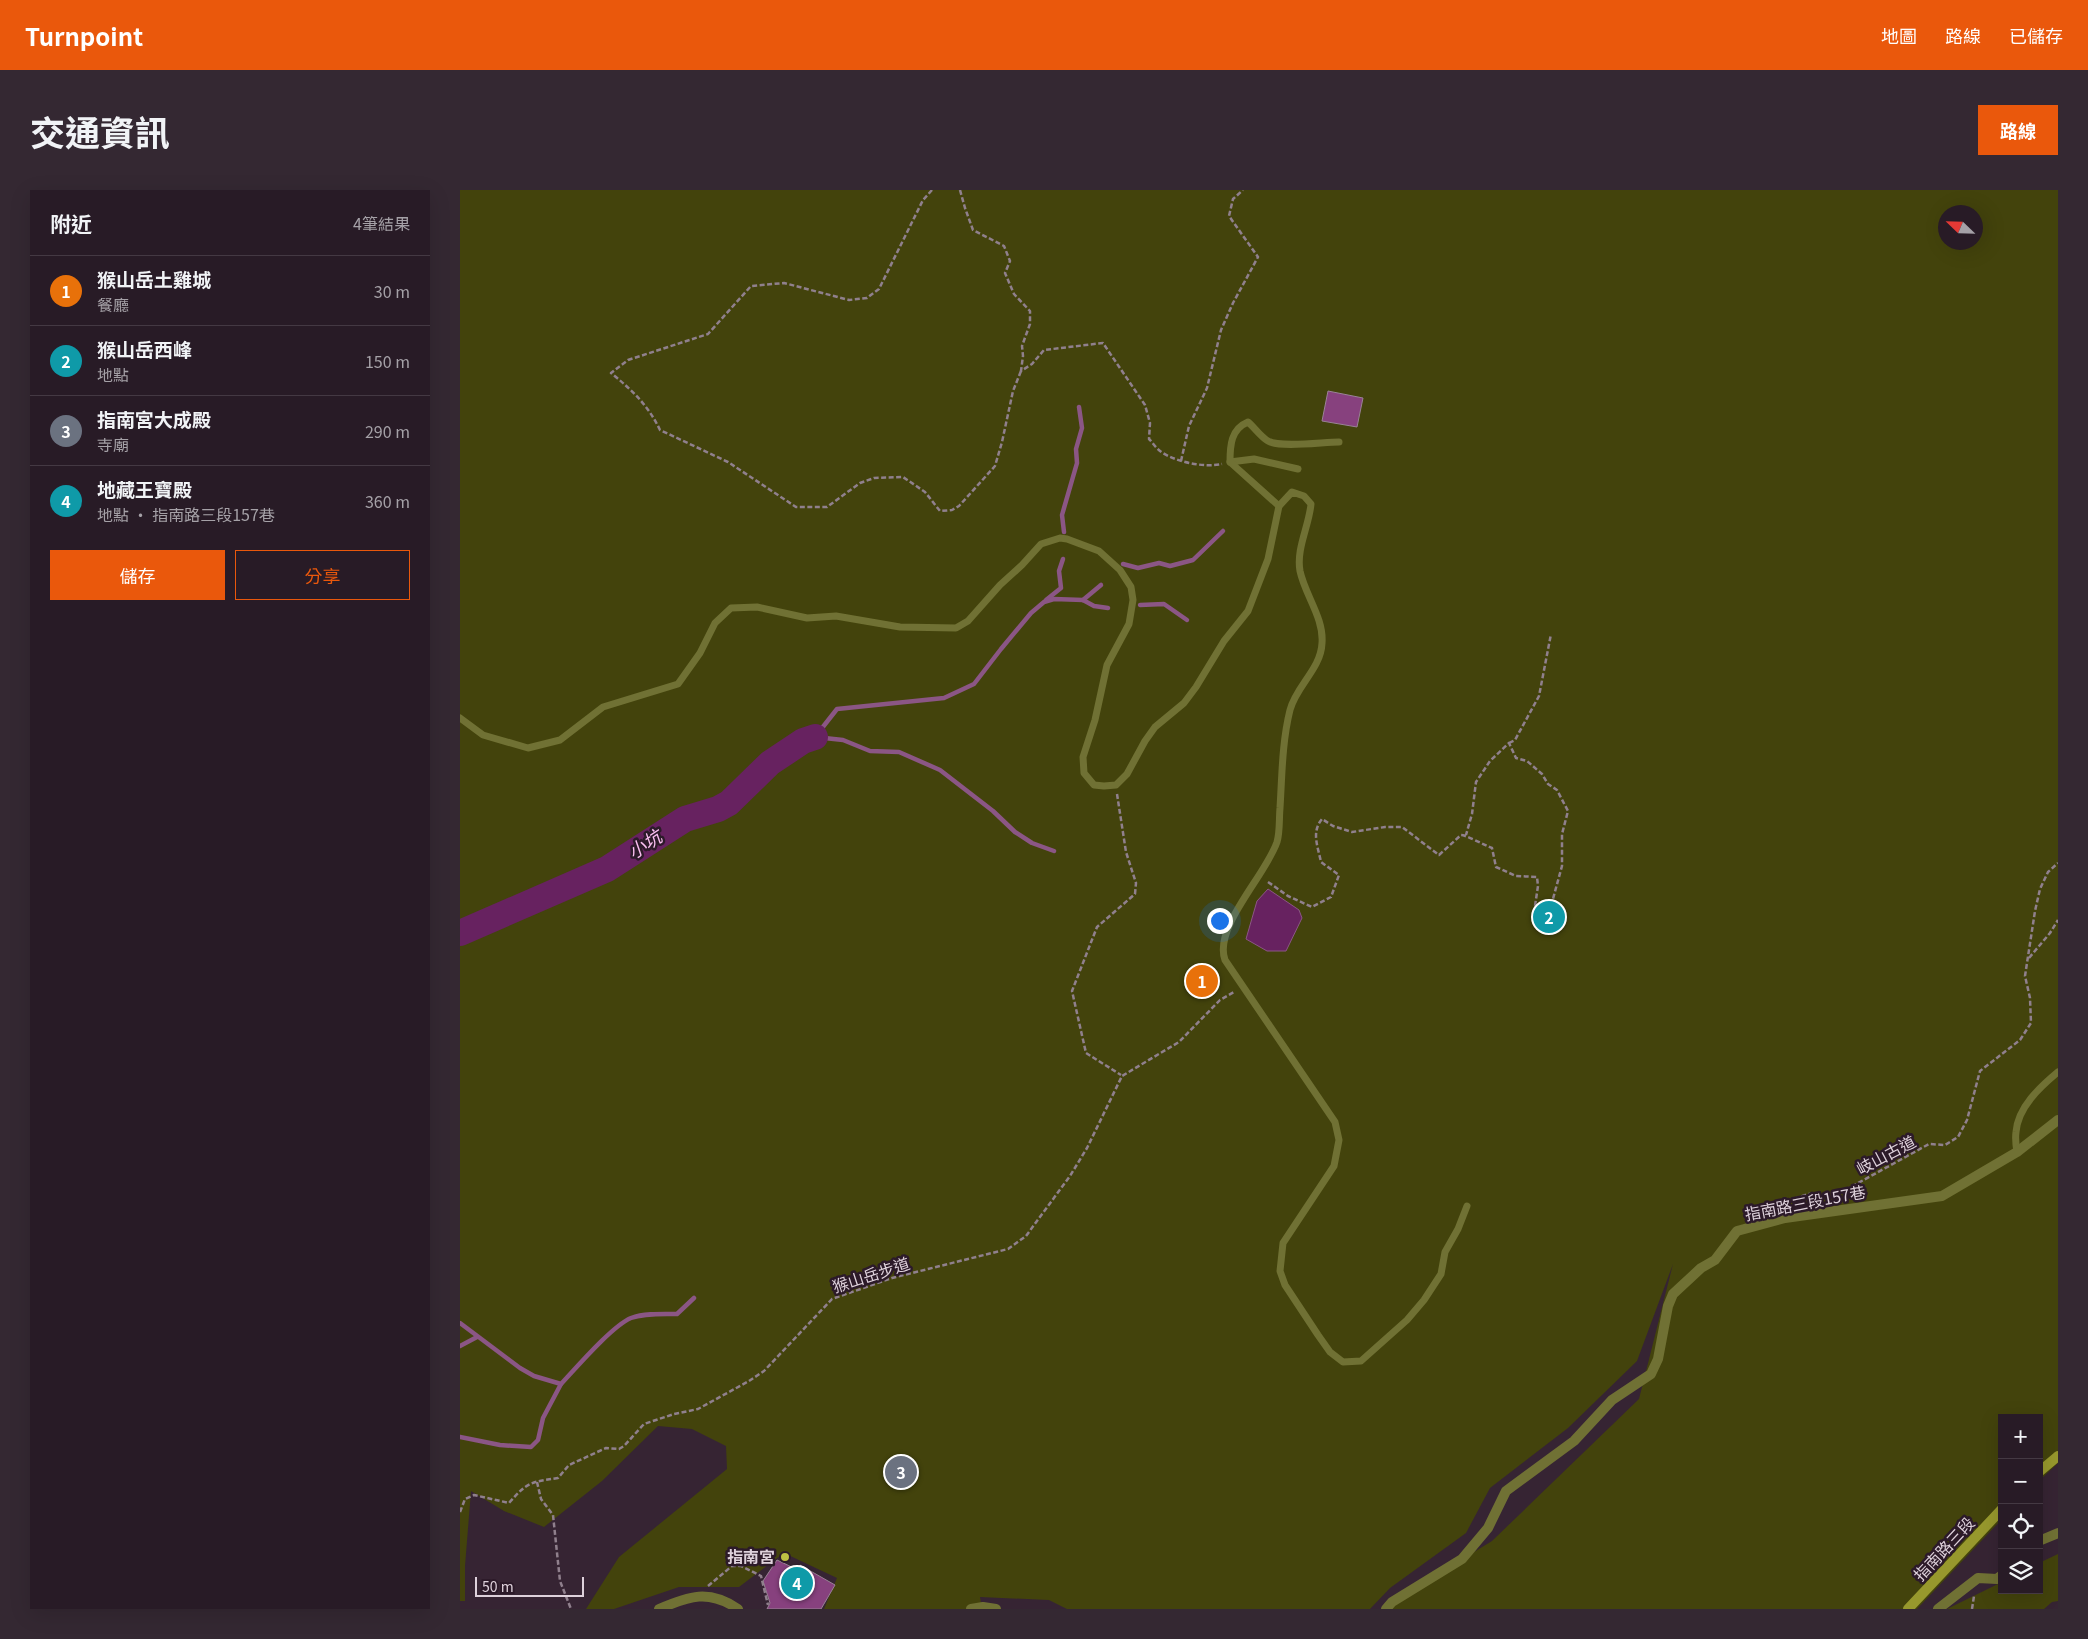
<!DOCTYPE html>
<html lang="zh-TW">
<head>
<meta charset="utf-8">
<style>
  :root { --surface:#281b26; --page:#342832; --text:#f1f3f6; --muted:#a5a1a7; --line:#443943; --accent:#ea580c }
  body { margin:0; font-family:Georgia,"Noto Sans TC",serif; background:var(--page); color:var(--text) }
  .controls { position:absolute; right:15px; bottom:15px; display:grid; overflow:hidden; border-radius:0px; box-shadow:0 5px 20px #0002 }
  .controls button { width:45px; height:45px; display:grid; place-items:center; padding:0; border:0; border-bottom:1px solid var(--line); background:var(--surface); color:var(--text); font:25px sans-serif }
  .compass { position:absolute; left:1478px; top:15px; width:45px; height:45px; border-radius:50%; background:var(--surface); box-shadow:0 5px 20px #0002; rotate:293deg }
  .scale { position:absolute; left:15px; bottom:12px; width:109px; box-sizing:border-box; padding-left:5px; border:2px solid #ded1db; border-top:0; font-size:14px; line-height:18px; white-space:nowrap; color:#ded1db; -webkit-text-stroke:4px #2c1a29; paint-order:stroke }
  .you { position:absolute; left:759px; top:730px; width:18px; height:18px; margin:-12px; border:4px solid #fff; border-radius:50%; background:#1a73e8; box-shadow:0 0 0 8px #1a73e833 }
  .badge { display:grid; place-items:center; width:32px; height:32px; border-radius:50%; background:var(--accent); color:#fff; font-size:16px; font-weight:700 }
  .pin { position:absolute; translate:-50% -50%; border:2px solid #fff; box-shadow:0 1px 5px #0006 }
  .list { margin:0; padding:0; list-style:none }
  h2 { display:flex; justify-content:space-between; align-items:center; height:65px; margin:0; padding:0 20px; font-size:21px }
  h2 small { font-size:16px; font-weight:400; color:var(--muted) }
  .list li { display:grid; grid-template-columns:32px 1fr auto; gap:15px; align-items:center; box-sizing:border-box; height:70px; padding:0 20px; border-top:1px solid var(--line) }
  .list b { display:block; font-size:19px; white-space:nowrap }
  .list p { margin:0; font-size:16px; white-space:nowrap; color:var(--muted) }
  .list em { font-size:16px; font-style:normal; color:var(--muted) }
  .actions { display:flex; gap:10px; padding:15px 20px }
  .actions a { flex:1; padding:11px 0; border:1px solid var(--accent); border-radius:0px; text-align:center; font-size:18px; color:var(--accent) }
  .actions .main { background:var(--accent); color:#fff }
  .icon { flex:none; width:28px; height:28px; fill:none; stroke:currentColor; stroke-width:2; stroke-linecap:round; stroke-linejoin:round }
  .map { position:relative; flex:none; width:1598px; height:1419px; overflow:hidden; border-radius:0px }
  header { display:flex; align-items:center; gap:30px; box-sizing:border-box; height:70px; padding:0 25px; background:var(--accent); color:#fff }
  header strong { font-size:24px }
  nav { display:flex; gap:28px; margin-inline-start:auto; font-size:18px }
  .intro { display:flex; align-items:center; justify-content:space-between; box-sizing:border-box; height:120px; padding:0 30px }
  h1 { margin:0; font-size:35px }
  .button { padding:12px 22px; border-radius:0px; background:var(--accent); color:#fff; font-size:18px; font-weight:700 }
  main { display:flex; gap:30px; padding:0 30px }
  aside { flex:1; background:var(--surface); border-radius:0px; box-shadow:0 5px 20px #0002 }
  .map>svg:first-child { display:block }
</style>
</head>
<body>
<header>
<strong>Turnpoint</strong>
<nav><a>地圖</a><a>路線</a><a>已儲存</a></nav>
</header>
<div class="intro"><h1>交通資訊</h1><a class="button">路線</a></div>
<main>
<aside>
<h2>附近<small>4筆結果</small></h2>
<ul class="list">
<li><span class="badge" style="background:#e8710a">1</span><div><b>猴山岳土雞城</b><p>餐廳</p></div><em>30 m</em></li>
<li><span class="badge" style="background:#0f9aa8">2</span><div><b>猴山岳西峰</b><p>地點</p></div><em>150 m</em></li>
<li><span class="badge" style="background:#6b7280">3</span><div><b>指南宮大成殿</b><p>寺廟</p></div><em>290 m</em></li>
<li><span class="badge" style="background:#0f9aa8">4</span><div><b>地藏王寶殿</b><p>地點 · 指南路三段157巷</p></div><em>360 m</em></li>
</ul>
<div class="actions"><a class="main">儲存</a><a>分享</a></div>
</aside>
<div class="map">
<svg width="1598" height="1419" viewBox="0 0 1598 1419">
  <rect width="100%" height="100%" fill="#362433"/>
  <g fill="#43430c" fill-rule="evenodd">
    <path d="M0,0H1598V1273L1579,1291V1228H1542V1329L1457,1419H927L932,1412L1032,1351L1179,1209L1213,1074L1177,1171L1108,1238L1030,1298L1006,1343L930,1398L910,1419H607L589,1410L520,1407L522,1419H364L377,1388L324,1363L279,1397H219L154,1419H126L159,1367L267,1279L266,1256L232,1239L198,1236L142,1291L84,1337L44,1321L11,1301L5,1376V1411H0ZM1486,22H1516V52H1486Z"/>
    <path d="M1598,1364V1411L1592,1412L1584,1419H1487L1542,1392V1400H1579V1373Z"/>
  </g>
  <path fill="#672260" stroke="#8b5685" d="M808,699L839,720L842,728L826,761H807L786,749L797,711Z"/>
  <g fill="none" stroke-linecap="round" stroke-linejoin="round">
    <g stroke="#8b5685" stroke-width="4.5">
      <path d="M604,342L602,325L617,273L616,259L622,238L619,217"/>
      <path d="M663,374L678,378L699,373L710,376L733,370L763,341"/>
      <path d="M586,410L601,398L599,381L603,369"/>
      <path d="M623,410L641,395"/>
      <path d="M680,415L704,414L727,430"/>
      <path d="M355,547L377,519L484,508L514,494L541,459L571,423L584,412L594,409L623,410L634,416L648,418"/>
      <path d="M355,547L383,550L410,561L439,562L480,580L533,621L555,642L572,653L594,661"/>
      <path d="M0,1133L60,1178L74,1186L101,1194C116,1178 152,1136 171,1128C185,1123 202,1124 217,1124L234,1108"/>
      <path d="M0,1156L17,1147"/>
      <path d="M0,1247L40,1255L71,1257L78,1250L83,1228L101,1194"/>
    </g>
    <path stroke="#672260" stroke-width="26" d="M0,743L147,679L225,629L258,619L269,613L310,573L343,551L355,547"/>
  </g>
  <g fill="#87417e" stroke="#998295">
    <path d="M868,201L903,208L897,237L862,231Z"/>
    <path d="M317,1370L338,1380L340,1375L375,1395L361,1419H307L310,1413L303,1391Z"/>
  </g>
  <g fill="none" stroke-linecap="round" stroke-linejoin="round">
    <g stroke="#90808d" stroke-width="2.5" stroke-dasharray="5 2.5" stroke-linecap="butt">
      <path d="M472,0L463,10L419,99L407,108L389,110L324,93L291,96L248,144L168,170L151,183C172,200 188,215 200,240L268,272L336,317H367L400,293L414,288L443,287L465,302L480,321L492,320L499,316L535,276L542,252L553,201L561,181"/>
      <path d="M500,0L505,18L513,40L544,56L550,71L545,83L554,104L570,121V134L562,156L563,166L561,181L572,174L584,160L643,153L685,215L690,233L689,249C693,253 696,258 700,261C715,272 744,278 762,274"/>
      <path d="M721,271L729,236L747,198L761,140L773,113L798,67L769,26L773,9L783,0"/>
      <path d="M1049,553L1055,550L1079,506L1091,444"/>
      <path d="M657,604L666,662L676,693L675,704L637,737L612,801L626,863L661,885"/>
      <path d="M808,692L828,706L852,717L871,707L879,685L861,672C858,657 851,642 862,629L873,636L892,642L925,637H942L979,665L1001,645C1006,645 1024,655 1032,658L1036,677L1056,686L1077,687L1078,696L1073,729L1088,727L1102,676V644L1108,621L1097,600L1088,594L1082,584L1067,571L1056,568L1049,553L1030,571L1016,592L1012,624L1006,645"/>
      <path d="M1569,768L1590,743L1598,730"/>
      <path d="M1306,1019L1348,1004L1380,1003L1469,954L1485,955L1498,947L1507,930L1520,881L1560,850L1571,833L1570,808L1565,786L1575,721L1580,699L1588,682L1598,673"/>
      <path d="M77,1292L81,1309L93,1325L100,1391L111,1419"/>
      <path d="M0,1322L5,1309L14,1305L49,1313C67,1292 71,1292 98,1288L109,1275L146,1258L159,1259L164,1256L184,1234L214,1224L238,1219L289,1191L304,1181L372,1109L432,1088L548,1059L566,1046L610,986L627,958L662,886L719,852L760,810L774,802"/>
      <path d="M248,1396L272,1376H281L301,1386L308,1415"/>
      <path d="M1512,1419L1514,1406"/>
    </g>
    <g stroke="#707134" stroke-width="7">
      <path d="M770,272L794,269L838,279"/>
      <path d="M819,316L770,272C770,255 771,239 788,232C794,237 801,247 808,251C820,258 863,252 879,252"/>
      <path d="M0,528L23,545L68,558L100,550L143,517L218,494L240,463L255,433L271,418L297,417L347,428L376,426L440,437L496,438L508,431L540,395L562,375L581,354L600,348L607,349L639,361L660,380L671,397L673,410L669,434L647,475L635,530L623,567L624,583L634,595L644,596L656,595L667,584L685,551L695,537L724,513L736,497L764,451L788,421L808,369L819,316L832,302L844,306L851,314C849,336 836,359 840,381C845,405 864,428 862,453C861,479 836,496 830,520C822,552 822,586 820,618C819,629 820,642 817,652C806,685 753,737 765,770L875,932L879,950L874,976L823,1053L820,1081L825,1095L858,1145L870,1162L883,1172L901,1171L947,1130L964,1110L981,1084L985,1062L998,1039L1007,1016"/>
      <path d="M1557,962C1556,956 1555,949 1556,942C1558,917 1580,897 1598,882"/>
    </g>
    <g stroke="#707134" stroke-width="10">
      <path d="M1579,1351L1598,1343"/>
      <path d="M199,1419C229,1406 249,1399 278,1419"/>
      <path d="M511,1419L523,1417L536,1419"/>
      <path d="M926,1419L932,1412L1002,1369L1028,1338L1046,1301L1114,1251L1152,1210L1191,1184L1198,1169L1208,1116L1213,1104L1241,1078L1255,1070L1277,1041L1325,1028L1482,1006L1557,962L1598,930"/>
      <path d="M1478,1419L1518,1388L1537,1389L1542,1385"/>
    </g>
    <g stroke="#97982d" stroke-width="10">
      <path d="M1579,1282L1598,1266"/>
      <path d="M1448,1419L1542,1319"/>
    </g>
  </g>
  <circle fill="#bdbf43" stroke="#2c1a29" stroke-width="2" cx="325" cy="1367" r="5"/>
  <g text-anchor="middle" stroke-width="5" stroke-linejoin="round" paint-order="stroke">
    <g font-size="16" fill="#ded1db" stroke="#2c1a29">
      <text transform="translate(1426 965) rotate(-28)" y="6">岐山古道</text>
      <text transform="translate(1345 1013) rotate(-11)" y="6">指南路三段157巷</text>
      <text transform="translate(411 1085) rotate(-18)" y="6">猴山岳步道</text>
      <text transform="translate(1484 1359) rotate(-47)" y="6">指南路三段</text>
    </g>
    <g font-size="16" font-weight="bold" fill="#ded1db" stroke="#2c1a29" text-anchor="end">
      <text x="315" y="1373">指南宮</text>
    </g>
    <g font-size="18" font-style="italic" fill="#fcc0f2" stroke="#2c1a29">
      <text transform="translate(185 655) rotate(-33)" y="6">小坑</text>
    </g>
  </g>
</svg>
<div class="controls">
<button>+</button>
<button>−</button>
<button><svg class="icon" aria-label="locate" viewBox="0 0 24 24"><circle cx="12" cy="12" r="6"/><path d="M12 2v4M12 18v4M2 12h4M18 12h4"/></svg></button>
<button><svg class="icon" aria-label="layers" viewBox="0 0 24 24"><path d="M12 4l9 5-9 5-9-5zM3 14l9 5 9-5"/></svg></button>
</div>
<svg class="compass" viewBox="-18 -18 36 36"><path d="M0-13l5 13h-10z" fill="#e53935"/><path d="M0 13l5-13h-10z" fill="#a5a1a7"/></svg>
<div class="scale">50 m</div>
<div class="you"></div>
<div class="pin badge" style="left:742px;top:791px;background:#e8710a">1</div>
<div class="pin badge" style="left:1089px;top:727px;background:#0f9aa8">2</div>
<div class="pin badge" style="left:441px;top:1282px;background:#6b7280">3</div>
<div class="pin badge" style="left:337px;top:1393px;background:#0f9aa8">4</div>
</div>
</main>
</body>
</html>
